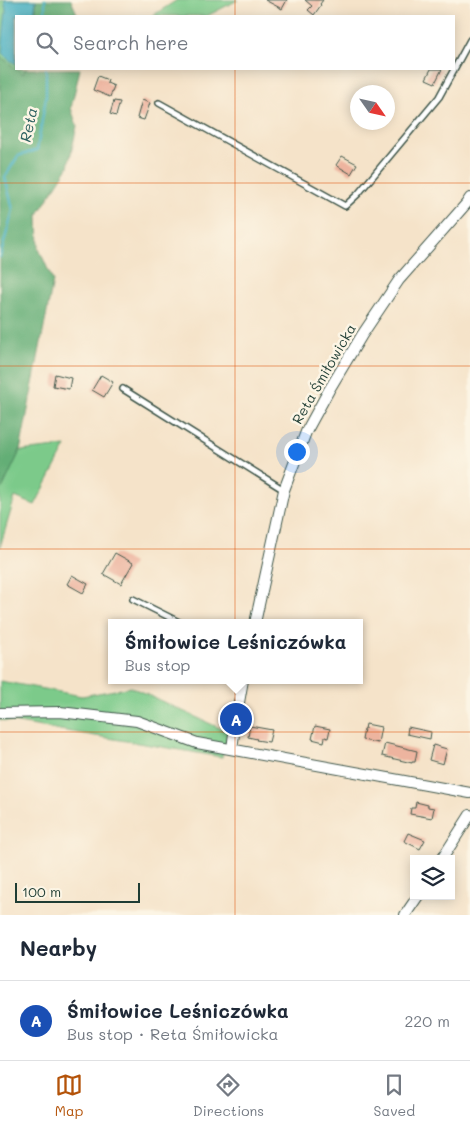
<!DOCTYPE html>
<html lang="en">
<head>
<meta charset="utf-8">
<style>
  :root { --surface:#fff; --page:#f6f6f7; --text:#1f2937; --muted:#747a83; --line:#e0e1e3; --accent:#b45309 }
  body { margin:0; font-family:Mali,sans-serif; background:var(--page); color:var(--text) }
  .controls { position:absolute; right:15px; bottom:15px; display:grid; overflow:hidden; border-radius:0px; box-shadow:0 2px 12px #0003 }
  .controls button { width:45px; height:45px; display:grid; place-items:center; padding:0; border:0; border-bottom:1px solid var(--line); background:var(--surface); color:var(--text); font:25px sans-serif }
  .compass { position:absolute; left:350px; top:85px; width:45px; height:45px; border-radius:50%; background:var(--surface); box-shadow:0 2px 12px #0003; rotate:124deg }
  .scale { position:absolute; left:15px; bottom:12px; width:125px; box-sizing:border-box; padding-left:5px; border:2px solid #1f3d34; border-top:0; font-size:14px; line-height:18px; white-space:nowrap; color:#1f3d34; -webkit-text-stroke:4px #fcf5e5; paint-order:stroke }
  .you { position:absolute; left:296px; top:451px; width:18px; height:18px; margin:-12px; border:4px solid #fff; border-radius:50%; background:#1a73e8; box-shadow:0 0 0 8px #1a73e833 }
  .badge { display:grid; place-items:center; width:32px; height:32px; border-radius:50%; background:var(--accent); color:#fff; font-size:16px; font-weight:700 }
  .pin { position:absolute; translate:-50% -50%; border:2px solid #fff; box-shadow:0 1px 5px #0006 }
  .popup { position:absolute; left:108px; top:619px; width:255px; height:65px; box-sizing:border-box; display:grid; place-content:center; border-radius:0px; background:var(--surface); filter:drop-shadow(0 1px 4px #0005); font-size:16px; white-space:nowrap; color:var(--muted) }
  .popup b { font-size:19px; color:var(--text) }
  .popup::after { content:''; position:absolute; left:50%; top:100%; margin-left:-10px; border:10px solid transparent; border-top-color:var(--surface) }
  .list { margin:0; padding:0; list-style:none }
  h2 { display:flex; justify-content:space-between; align-items:center; height:65px; margin:0; padding:0 20px; font-size:21px }
  h2 small { font-size:16px; font-weight:400; color:var(--muted) }
  .list li { display:grid; grid-template-columns:32px 1fr auto; gap:15px; align-items:center; box-sizing:border-box; height:80px; padding:0 20px; border-top:1px solid var(--line) }
  .list b { display:block; font-size:19px; white-space:nowrap }
  .list p { margin:0; font-size:16px; white-space:nowrap; color:var(--muted) }
  .list em { font-size:16px; font-style:normal; color:var(--muted) }
  .icon { flex:none; width:28px; height:28px; fill:none; stroke:currentColor; stroke-width:2; stroke-linecap:round; stroke-linejoin:round }
  .map { position:relative; flex:none; width:470px; height:915px; overflow:hidden }
  .search { position:absolute; background:var(--surface); box-shadow:0 2px 12px #0003; left:15px; right:15px; top:15px; height:55px; display:flex; align-items:center; gap:12px; box-sizing:border-box; padding:0 18px; border-radius:0px; color:var(--muted); font-size:19px }
  .sheet { height:145px; background:var(--surface) }
  nav { display:flex; justify-content:space-around; align-items:center; box-sizing:border-box; height:70px; border-top:1px solid var(--line); background:var(--surface); font-size:14px; color:var(--muted) }
  nav a { display:grid; justify-items:center; gap:2px }
  nav .on { color:var(--accent) }
  .map>svg:first-child { display:block }
</style>
</head>
<body>
<div class="map">
<svg width="470" height="915" viewBox="0 0 470 915">
  <rect width="100%" height="100%" fill="#fcf5e5"/>
  <filter id="ink" filterUnits="userSpaceOnUse"><feTurbulence type="fractalNoise" baseFrequency=".02" numOctaves="2"/><feDisplacementMap in="SourceGraphic" scale="10" xChannelSelector="R" yChannelSelector="G"/><feConvolveMatrix kernelMatrix="1 2 1 2 8 2 1 2 1" color-interpolation-filters="sRGB"/></filter>
  <filter id="wash" filterUnits="userSpaceOnUse"><feTurbulence type="fractalNoise" baseFrequency=".0096" numOctaves="4" result="noise"/><feDisplacementMap in="SourceGraphic" scale="20" xChannelSelector="R" yChannelSelector="G"/><feGaussianBlur stdDeviation="1.12" result="paint"/><feColorMatrix in="noise" values="0 0 0 0 0 0 0 0 0 0 0 0 0 0 0 0 0 1.4 0 .05"/><feComposite in="paint" operator="in"/></filter>
  <g filter="url(#wash)">
    <rect width="100%" height="100%" fill="#f5e3c9"/>
    <g fill="#7bca8a" stroke="#4d845f">
      <path d="M0,0H36V16H16V69H25L23,74L0,56Z"/>
      <path d="M177,0H238L207,16H152Z"/>
      <path d="M66,446L35,505L15,497L0,547V490L2,488L20,451Z"/>
      <path d="M0,681L82,696L131,687L228,732L222,757L0,720Z"/>
    </g>
    <g fill="#64ae76" stroke="#427655">
      <path d="M36,0H71L78,16H36Z"/>
      <path d="M0,56L23,74L25,69H80L71,108L77,126L68,167L38,214L39,249L53,281L20,451L2,489L0,490Z"/>
    </g>
    <path fill="#46b1c3" stroke="#32777c" d="M4,0H36L34,16H16V64L9,60L2,53L4,28L6,11Z"/>
    <g fill="none" stroke-linecap="round" stroke-linejoin="round">
      <g stroke="#46b1c3" stroke-width="2.5">
        <path d="M45,0V16"/>
        <path d="M0,257L13,210L5,177L18,156L37,150L46,97V69"/>
      </g>
    </g>
    <g id="blocks">
      <g fill="#edb49f">
        <path d="M265,0H287L282,9Z"/>
        <path d="M305,0H323L320,4L321,5L314,15L308,10L312,6Z"/>
        <path d="M431,69H442L435,83L426,79Z"/>
        <path d="M98,76L108,80L107,83L114,86L110,97L93,90Z"/>
        <path d="M142,100L150,103L144,120L137,118Z"/>
        <path d="M114,101L120,102L116,116L110,114Z"/>
        <path d="M342,156L357,164L351,174L336,165Z"/>
        <path d="M55,374L71,378L69,389L53,386Z"/>
        <path d="M101,375L113,382L104,397L92,390Z"/>
        <path d="M115,553L133,563L121,584L103,574Z"/>
        <path d="M72,575L88,584L83,593L67,584Z"/>
        <path d="M366,724L381,727L378,743L362,740L364,729H365Z"/>
        <path d="M250,726L272,730L269,742L256,740L257,739L248,737Z"/>
        <path d="M315,726L330,729L328,738L325,737L324,742L312,739Z"/>
        <path d="M408,727L431,732L430,739L407,734Z"/>
        <path d="M385,743L417,751L415,762H412V763L382,756Z"/>
        <path d="M433,745L447,749L443,764L429,760Z"/>
        <path d="M416,802L428,805V807L434,808L432,818L410,814L411,808H415Z"/>
        <path d="M408,833L425,840L420,849L404,841Z"/>
      </g>
    </g>
  </g>
  <g filter="url(#ink)">
    <use href="#blocks" fill-opacity="0" stroke="#3f564a" stroke-width="1"/>
    <g fill="none" stroke-linecap="round" stroke-linejoin="round">
      <defs>
        <g id="service">
          <path d="M159,103L345,206L358,194L439,97L470,40"/>
          <path d="M123,389L284,490"/>
          <path d="M133,599L181,623"/>
        </g>
        <g id="minor">
          <path d="M255,623L284,490L306,432L329,390L362,335L399,280L466,204L470,198"/>
          <path d="M0,713L60,712L137,721L197,743L470,793"/>
          <path d="M232,749L236,719L243,680"/>
          <path d="M442,859L470,815"/>
          <path d="M405,915L418,896"/>
        </g>
      </defs>
      <use href="#service" stroke="#3f564a" stroke-width="8"/>
      <use href="#minor" stroke="#3f564a" stroke-width="12"/>
      <use href="#service" stroke="#fff" stroke-width="5"/>
      <use href="#minor" stroke="#fff" stroke-width="10"/>
    </g>
  </g>
  <path fill="none" stroke="#de580e" stroke-width="1" stroke-opacity="0.55" d="M235,0V16M235,69V915M0,183H470M0,366H470M0,549H470M0,732H470"/>
  <g text-anchor="middle" stroke-width="5" stroke-linejoin="round" paint-order="stroke">
    <g font-size="14" fill="#1f3d34" stroke="#fcf5e5">
      <text transform="translate(324 374) rotate(-60)" y="5">Reta Śmiłowicka</text>
    </g>
    <g font-size="15" font-style="italic" fill="#2b605f" stroke="#fcf5e5">
      <text transform="translate(29 125) rotate(-78)" y="5">Reta</text>
    </g>
  </g>
</svg>
<div class="controls">
<button><svg class="icon" aria-label="layers" viewBox="0 0 24 24"><path d="M12 4l9 5-9 5-9-5zM3 14l9 5 9-5"/></svg></button>
</div>
<svg class="compass" viewBox="-18 -18 36 36"><path d="M0-13l5 13h-10z" fill="#e53935"/><path d="M0 13l5-13h-10z" fill="#747a83"/></svg>
<div class="scale">100 m</div>
<div class="you"></div>
<div class="pin badge" style="left:236px;top:719px;background:#1a4fb4">A</div>
<div class="popup"><b>Śmiłowice Leśniczówka</b>Bus stop</div>
<div class="search"><svg class="icon" aria-label="search" viewBox="0 0 24 24"><circle cx="10" cy="10" r="6"/><path d="M15 15l6 6"/></svg>Search here</div>
</div>
<section class="sheet">
<h2>Nearby<small></small></h2>
<ul class="list">
<li><span class="badge" style="background:#1a4fb4">A</span><div><b>Śmiłowice Leśniczówka</b><p>Bus stop · Reta Śmiłowicka</p></div><em>220 m</em></li>
</ul>
</section>
<nav>
<a class="on"><svg class="icon" aria-label="map" viewBox="0 0 24 24"><path d="M3 6l6-2 6 2 6-2v14l-6 2-6-2-6 2zM9 4v14M15 6v14"/></svg>Map</a>
<a><svg class="icon" aria-label="directions" viewBox="0 0 24 24"><path d="M12 3l9 9-9 9-9-9zM9 14v-3h6M13 9l2 2-2 2"/></svg>Directions</a>
<a><svg class="icon" aria-label="saved" viewBox="0 0 24 24"><path d="M7 4h10v16l-5-4-5 4z"/></svg>Saved</a>
</nav>
</body>
</html>
